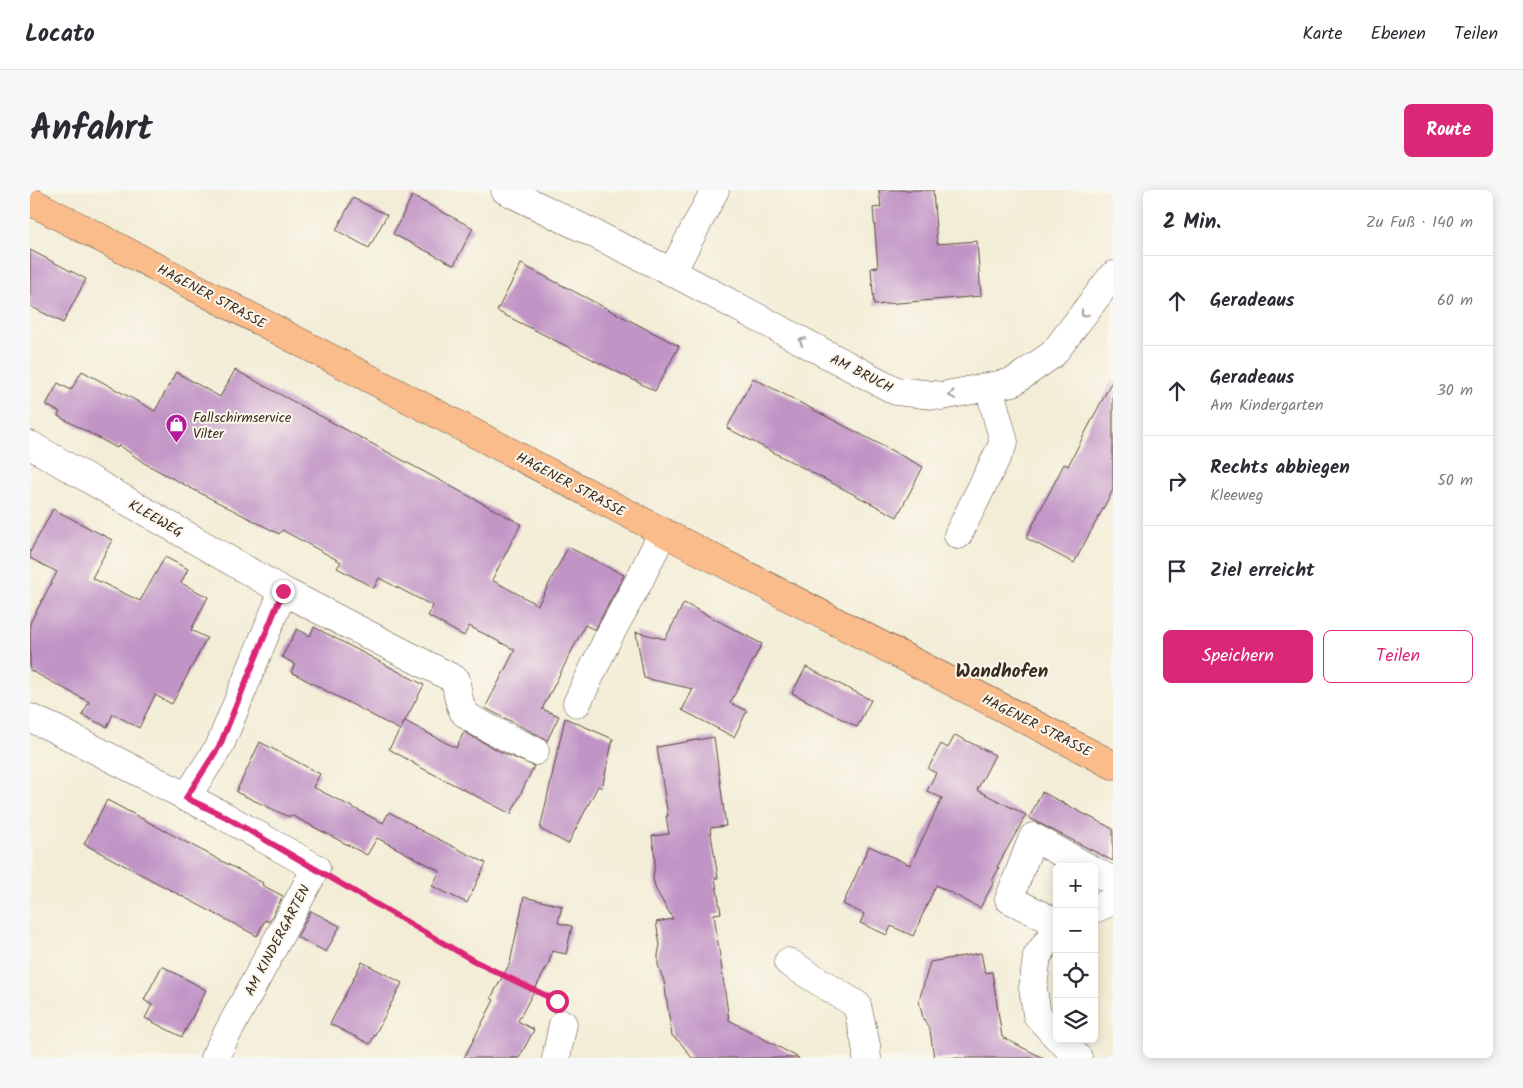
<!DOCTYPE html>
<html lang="de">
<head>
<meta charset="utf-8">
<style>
  :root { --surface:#fff; --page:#f7f7f7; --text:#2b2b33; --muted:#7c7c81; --line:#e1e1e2; --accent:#db2777 }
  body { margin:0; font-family:Kalam,sans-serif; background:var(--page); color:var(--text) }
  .controls { position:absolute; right:15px; bottom:15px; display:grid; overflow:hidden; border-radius:8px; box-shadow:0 2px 12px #0003 }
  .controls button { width:45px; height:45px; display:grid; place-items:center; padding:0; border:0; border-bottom:1px solid var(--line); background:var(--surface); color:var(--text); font:25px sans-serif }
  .stop { position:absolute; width:15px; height:15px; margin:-11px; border:4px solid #db2777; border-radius:50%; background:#fff }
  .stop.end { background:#db2777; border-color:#fff; box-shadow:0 1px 5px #0008 }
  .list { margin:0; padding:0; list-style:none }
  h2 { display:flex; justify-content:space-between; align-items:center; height:65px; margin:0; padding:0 20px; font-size:21px }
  h2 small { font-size:16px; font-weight:400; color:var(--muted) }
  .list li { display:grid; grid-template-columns:32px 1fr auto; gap:15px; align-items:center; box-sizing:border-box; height:90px; padding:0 20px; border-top:1px solid var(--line) }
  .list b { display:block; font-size:19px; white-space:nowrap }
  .list p { margin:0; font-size:16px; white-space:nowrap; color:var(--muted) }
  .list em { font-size:16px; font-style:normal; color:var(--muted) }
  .actions { display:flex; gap:10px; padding:15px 20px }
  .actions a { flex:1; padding:11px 0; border:1px solid var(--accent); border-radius:8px; text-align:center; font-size:18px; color:var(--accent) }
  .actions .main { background:var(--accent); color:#fff }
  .icon { flex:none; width:28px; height:28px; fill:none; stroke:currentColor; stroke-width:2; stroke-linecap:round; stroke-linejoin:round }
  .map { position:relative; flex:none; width:1083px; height:868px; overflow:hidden; border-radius:8px }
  header { display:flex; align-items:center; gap:30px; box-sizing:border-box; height:70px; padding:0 25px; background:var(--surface); border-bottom:1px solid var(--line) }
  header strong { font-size:24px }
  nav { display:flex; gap:28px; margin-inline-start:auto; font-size:18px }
  .intro { display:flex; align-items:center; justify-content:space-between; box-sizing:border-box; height:120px; padding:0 30px }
  h1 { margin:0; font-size:35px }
  .button { padding:12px 22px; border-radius:8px; background:var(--accent); color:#fff; font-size:18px; font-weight:700 }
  main { display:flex; gap:30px; padding:0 30px }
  aside { flex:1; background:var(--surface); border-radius:8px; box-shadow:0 2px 12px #0003 }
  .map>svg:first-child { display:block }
</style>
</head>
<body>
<header>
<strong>Locato</strong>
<nav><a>Karte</a><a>Ebenen</a><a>Teilen</a></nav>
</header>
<div class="intro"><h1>Anfahrt</h1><a class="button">Route</a></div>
<main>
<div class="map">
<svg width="1083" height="868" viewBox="0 0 1083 868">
  <rect width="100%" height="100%" fill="#fbf7ec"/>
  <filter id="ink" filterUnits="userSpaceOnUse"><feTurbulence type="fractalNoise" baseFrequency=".02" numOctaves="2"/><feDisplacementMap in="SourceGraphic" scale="10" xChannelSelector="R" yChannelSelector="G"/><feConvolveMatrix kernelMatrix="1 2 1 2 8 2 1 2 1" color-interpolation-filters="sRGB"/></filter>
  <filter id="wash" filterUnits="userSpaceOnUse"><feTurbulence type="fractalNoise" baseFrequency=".0096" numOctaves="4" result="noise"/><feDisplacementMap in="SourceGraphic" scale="20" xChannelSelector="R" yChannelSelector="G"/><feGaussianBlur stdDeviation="1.12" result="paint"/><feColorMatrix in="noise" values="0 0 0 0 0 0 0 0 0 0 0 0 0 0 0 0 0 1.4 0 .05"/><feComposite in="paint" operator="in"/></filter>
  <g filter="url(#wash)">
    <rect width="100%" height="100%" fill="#f3edd7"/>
    <g id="blocks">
      <g fill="#c194c6">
        <path d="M849,0H903L907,54L947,51L951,106L844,115L841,78L848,77L843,18L851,17Z"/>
        <path d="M382,6L443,38L424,75L363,44Z"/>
        <path d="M323,8L357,25L339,58L306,40Z"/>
        <path d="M0,60L56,89L33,133L0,116Z"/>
        <path d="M491,74L649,156L625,201L467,121Z"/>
        <path d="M205,180L491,334L462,390L508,415L538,357L594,385L565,440L555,435L512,519L529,526L517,551L512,547L455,518L485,460L439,436L434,446L398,426L403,416L349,388L344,398L307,378L311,372L252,340L249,344L149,292L114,273L89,255L87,258L28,226L30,222L16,215L28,193L41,200L52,181L125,221L146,182L190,207Z"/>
        <path d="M723,188L893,277L867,327L697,238Z"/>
        <path d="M1083,189V300L1044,373L996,348L1034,274L1038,276Z"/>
        <path d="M23,319L82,350L62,388L110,411L135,367L158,379L151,393L178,407L161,440L177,448L142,514L125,505L109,538L83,524L77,537L52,525L59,512L0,480V433L27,382L0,368V362Z"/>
        <path d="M654,413L732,454L700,513L717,521L704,547L652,520L663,499L614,488L606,442L635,449Z"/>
        <path d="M284,437L394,495L370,540L261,482L265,474L252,467L267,439L280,446Z"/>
        <path d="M776,477L841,510L827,537L762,503Z"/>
        <path d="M535,528L583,549L572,598L568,596L538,654L510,639Z"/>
        <path d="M375,531L426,558L434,542L471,562L504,576L481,624L384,574V573L359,559Z"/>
        <path d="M925,545L965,565L947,600L996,625L967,677L969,678L962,691L964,692L950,718L906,695L883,746L861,736L857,745L830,733L834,724L813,714L839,656L880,675L912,608L897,601L906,583L898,579L911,554L918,558Z"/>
        <path d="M684,547L696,636L680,638L688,688H685L691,723L684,724L699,830L769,868H662L650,852L642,846L634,791L628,775V765L630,755L626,732L643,729L626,700L623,689L625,669L622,646L639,644L636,626H638L627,557Z"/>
        <path d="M230,552L290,584L283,597L353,633L359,622L385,636L384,637L456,673L437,713L402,696L410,681L347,648L337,665L263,626H257L206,602Z"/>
        <path d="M1012,602L1083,639V671L999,628Z"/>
        <path d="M77,610L233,693L232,695L253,706L239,732L235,730L227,746L54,654Z"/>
        <path d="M494,707L532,716L528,733L542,736L536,764L522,761L519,773L488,831L504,840L489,868H434L464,810L461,808L480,773Z"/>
        <path d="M281,721L310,736L296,762L267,747Z"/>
        <path d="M951,763L955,783L962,782L972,847L1013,868H904L900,840L893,828L889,811L900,772Z"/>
        <path d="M332,772L372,793L340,854L300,834Z"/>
        <path d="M132,776L176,800L152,847L115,828L122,815L114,810Z"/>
      </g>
    </g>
  </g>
  <g filter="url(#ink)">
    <use href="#blocks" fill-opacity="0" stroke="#57473a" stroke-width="1"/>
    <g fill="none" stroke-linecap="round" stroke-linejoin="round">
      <defs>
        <g id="minor">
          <path d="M475,0L642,82L866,201L912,206L983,192L1023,164L1083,85"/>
          <path d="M642,82L685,0"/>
          <path d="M0,255L253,401"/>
          <path d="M928,345L974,252L959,197"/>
          <path d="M547,513L579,446L609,391L633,342"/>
          <path d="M0,528L23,538L194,626L286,678L184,868"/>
          <path d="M156,608L190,555L253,401L426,490C427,501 428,511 433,521C439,531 492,554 505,561"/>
          <path d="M1064,681L1083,691"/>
          <path d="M1064,719L1083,711"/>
          <path d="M1027,733L979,709L1003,647L1057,677"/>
          <path d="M1027,739L1007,766L1003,798L1007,825L1027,847"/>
          <path d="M758,772L827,815L836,855L837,868"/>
          <path d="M1030,849L1048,868"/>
          <path d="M526,868L533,834"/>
        </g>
        <path id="major" d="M0,11L633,342L1083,575"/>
      </defs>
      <use href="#minor" stroke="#57473a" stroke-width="29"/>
      <use href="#major" stroke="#57473a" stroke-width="29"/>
      <path stroke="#57473a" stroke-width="3" stroke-dasharray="1 4" stroke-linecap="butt" d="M312,694L446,772L519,808"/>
      <use href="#minor" stroke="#fff" stroke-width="28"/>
      <use href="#major" stroke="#f9bc8a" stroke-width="28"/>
    </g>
    <defs><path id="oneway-chevron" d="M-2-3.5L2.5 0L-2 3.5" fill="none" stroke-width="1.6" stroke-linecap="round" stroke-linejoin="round" transform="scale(1.25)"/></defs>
    <g stroke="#a79f9a">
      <use href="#oneway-chevron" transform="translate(1054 124) rotate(127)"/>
      <use href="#oneway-chevron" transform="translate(772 151) rotate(-152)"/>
      <use href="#oneway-chevron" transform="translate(922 205) rotate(169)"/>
    </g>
  </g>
  <g fill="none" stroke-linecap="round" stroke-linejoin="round" filter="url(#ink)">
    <path stroke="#db2777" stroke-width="6" d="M253,401L190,555L156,608L194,626L446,772L527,811"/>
  </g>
  <defs>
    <symbol id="shop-pin" viewBox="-11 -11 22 30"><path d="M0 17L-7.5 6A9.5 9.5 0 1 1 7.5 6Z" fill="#b5179e" stroke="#fbf7ec"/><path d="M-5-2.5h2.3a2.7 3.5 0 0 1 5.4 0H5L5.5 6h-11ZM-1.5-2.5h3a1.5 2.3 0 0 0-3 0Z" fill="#fff"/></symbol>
  </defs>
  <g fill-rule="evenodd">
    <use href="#shop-pin" x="134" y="222" width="25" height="34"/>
  </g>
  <g text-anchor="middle" stroke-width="4" stroke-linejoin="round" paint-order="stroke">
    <g font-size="14" fill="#3b2a1e" stroke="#fbf7ec">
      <text transform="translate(182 106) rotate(28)" y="5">HAGENER STRASSE</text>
      <text transform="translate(832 183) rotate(27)" y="5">AM BRUCH</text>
      <text transform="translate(541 294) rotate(28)" y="5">HAGENER STRASSE</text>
      <text transform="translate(126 328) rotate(30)" y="5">KLEEWEG</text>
      <text transform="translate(1007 535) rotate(27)" y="5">HAGENER STRASSE</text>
      <text transform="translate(247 750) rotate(-62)" y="5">AM KINDERGARTEN</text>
    </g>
    <g font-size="14" fill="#3b2a1e" stroke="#fbf7ec" text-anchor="start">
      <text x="163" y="232">Fallschirmservice<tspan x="163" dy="16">Vilter</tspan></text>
    </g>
    <g font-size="19" font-weight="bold" fill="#3b2a1e" stroke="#fbf7ec">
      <text x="972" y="487">Wandhofen</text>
    </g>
  </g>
</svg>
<div class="controls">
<button>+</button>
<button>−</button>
<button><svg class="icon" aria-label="locate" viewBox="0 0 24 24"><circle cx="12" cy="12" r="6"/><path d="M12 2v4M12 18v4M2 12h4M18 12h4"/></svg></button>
<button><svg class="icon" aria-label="layers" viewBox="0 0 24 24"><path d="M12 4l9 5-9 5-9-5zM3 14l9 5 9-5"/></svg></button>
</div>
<div class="stop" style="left:527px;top:811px"></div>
<div class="stop end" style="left:253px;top:401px"></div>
</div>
<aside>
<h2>2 Min.<small>Zu Fuß · 140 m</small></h2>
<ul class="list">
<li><svg class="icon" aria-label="ahead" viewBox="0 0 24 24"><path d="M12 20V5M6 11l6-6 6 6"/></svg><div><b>Geradeaus</b></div><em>60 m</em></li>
<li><svg class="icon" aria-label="ahead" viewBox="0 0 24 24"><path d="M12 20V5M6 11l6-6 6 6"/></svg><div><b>Geradeaus</b><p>Am Kindergarten</p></div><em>30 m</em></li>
<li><svg class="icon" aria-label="right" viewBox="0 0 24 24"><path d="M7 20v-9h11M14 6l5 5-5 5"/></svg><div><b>Rechts abbiegen</b><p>Kleeweg</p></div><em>50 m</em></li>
<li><svg class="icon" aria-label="arrive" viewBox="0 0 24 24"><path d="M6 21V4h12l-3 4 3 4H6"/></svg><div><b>Ziel erreicht</b></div></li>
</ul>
<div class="actions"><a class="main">Speichern</a><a>Teilen</a></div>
</aside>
</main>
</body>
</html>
